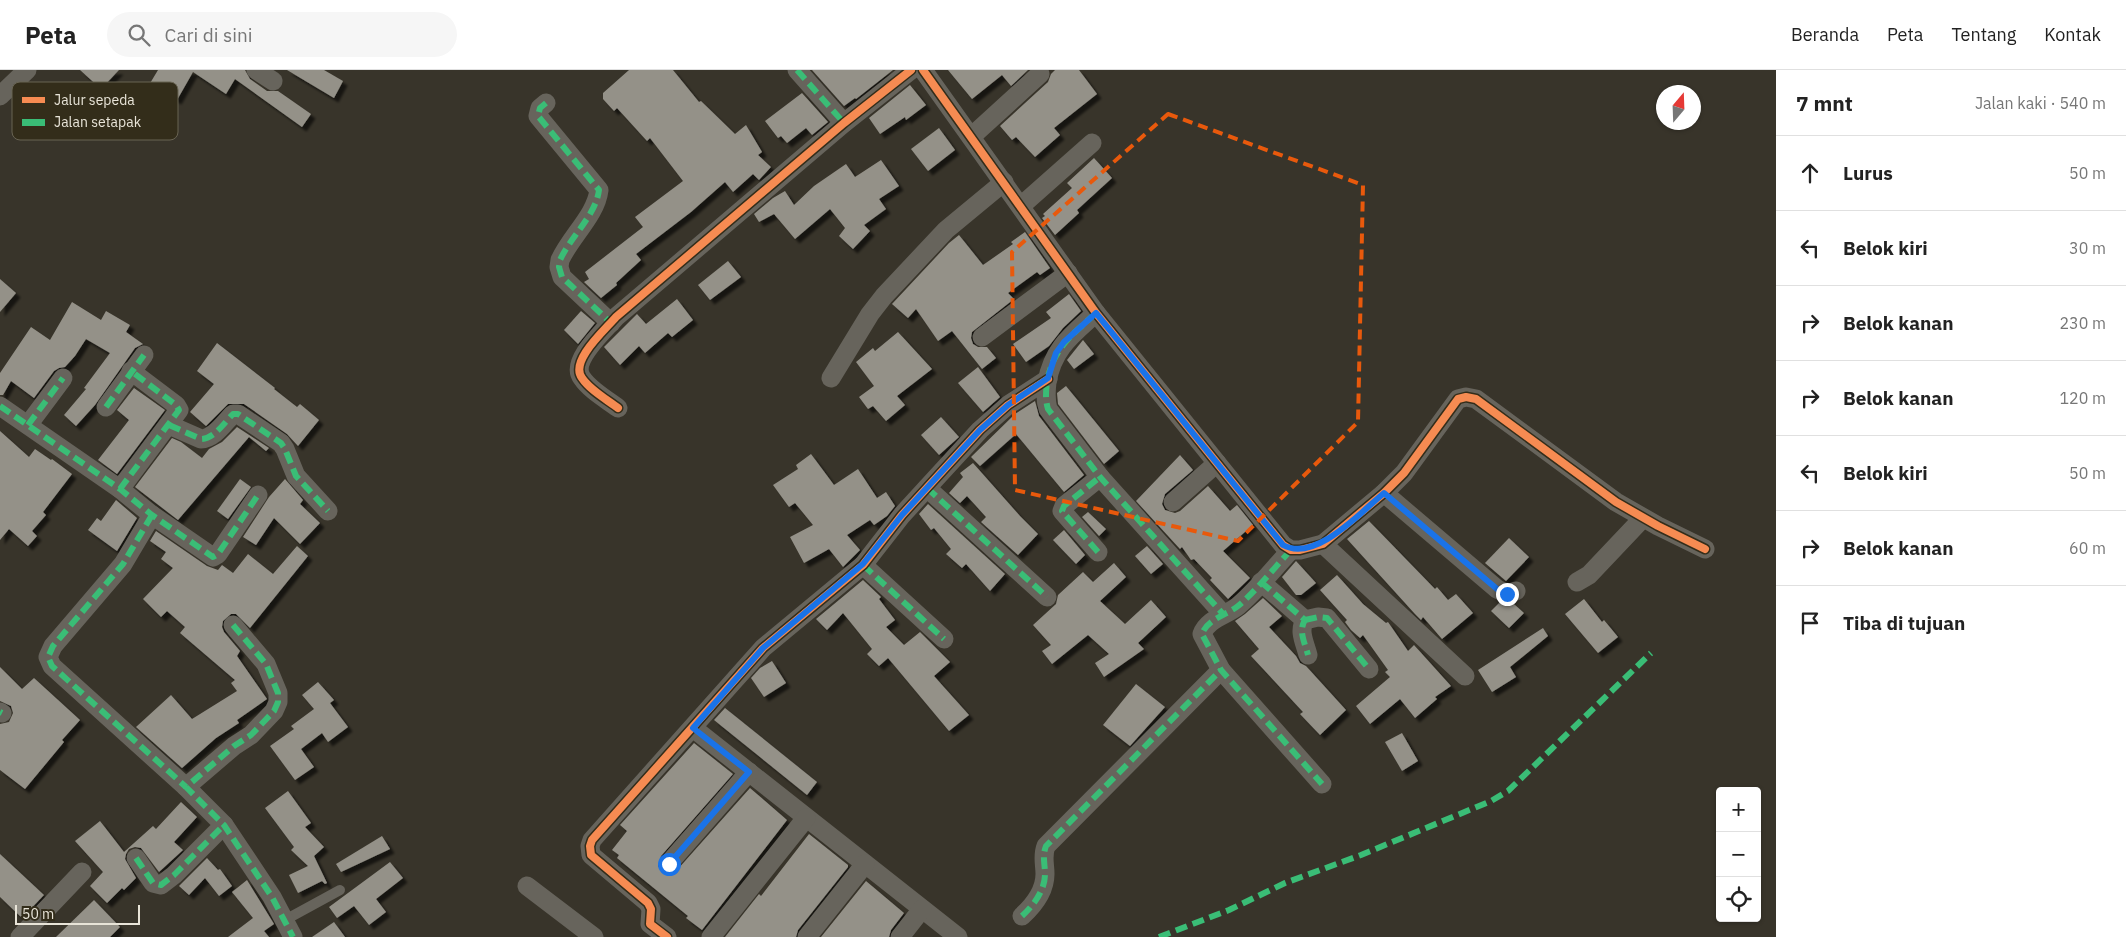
<!DOCTYPE html>
<html lang="id">
<head>
<meta charset="utf-8">
<style>
  :root { --surface:#fff; --page:#f6f6f6; --text:#222; --muted:#767676; --line:#e0e0e0 }
  body { margin:0; font-family:"IBM Plex Sans",sans-serif; background:var(--page); color:var(--text) }
  .controls { position:absolute; right:15px; bottom:15px; display:grid; overflow:hidden; border-radius:5px; box-shadow:0 1px 4px #0004 }
  .controls button { width:45px; height:45px; display:grid; place-items:center; padding:0; border:0; border-bottom:1px solid var(--line); background:var(--surface); color:var(--text); font:25px sans-serif }
  .compass { position:absolute; left:1656px; top:15px; width:45px; height:45px; border-radius:50%; background:var(--surface); box-shadow:0 1px 4px #0004; rotate:19deg }
  .scale { position:absolute; left:15px; bottom:12px; width:125px; box-sizing:border-box; padding-left:5px; border:2px solid #e8e4d8; border-top:0; font-size:14px; line-height:18px; white-space:nowrap; color:#e8e4d8; -webkit-text-stroke:4px #332d1a; paint-order:stroke }
  .stop { position:absolute; width:15px; height:15px; margin:-11px; border:4px solid #1a73e8; border-radius:50%; background:#fff }
  .stop.end { background:#1a73e8; border-color:#fff; box-shadow:0 1px 5px #0008 }
  .list { margin:0; padding:0; list-style:none }
  h2 { display:flex; justify-content:space-between; align-items:center; height:65px; margin:0; padding:0 20px; font-size:21px }
  h2 small { font-size:16px; font-weight:400; color:var(--muted) }
  .list li { display:grid; grid-template-columns:32px 1fr auto; gap:15px; align-items:center; box-sizing:border-box; height:75px; padding:0 20px; border-top:1px solid var(--line) }
  .list b { display:block; font-size:19px; white-space:nowrap }
  .list em { font-size:16px; font-style:normal; color:var(--muted) }
  .icon { flex:none; width:28px; height:28px; fill:none; stroke:currentColor; stroke-width:2; stroke-linecap:round; stroke-linejoin:round }
  .map { position:relative; flex:none; width:1776px; height:867px; overflow:hidden }
  header { display:flex; align-items:center; gap:30px; box-sizing:border-box; height:70px; padding:0 25px; background:var(--surface); border-bottom:1px solid var(--line) }
  header strong { font-size:24px }
  nav { display:flex; gap:28px; margin-inline-start:auto; font-size:18px }
  .search { width:350px; height:45px; background:var(--page); display:flex; align-items:center; gap:12px; box-sizing:border-box; padding:0 18px; border-radius:28px; color:var(--muted); font-size:19px }
  main { display:flex }
  aside { flex:1; background:var(--surface) }
  .map>svg:first-child { display:block }
</style>
</head>
<body>
<header>
<strong>Peta</strong>
<div class="search"><svg class="icon" aria-label="search" viewBox="0 0 24 24"><circle cx="10" cy="10" r="6"/><path d="M15 15l6 6"/></svg>Cari di sini</div>
<nav><a>Beranda</a><a>Peta</a><a>Tentang</a><a>Kontak</a></nav>
</header>
<main>
<div class="map">
<svg width="1776" height="867" viewBox="0 0 1776 867">
  <defs>
    <filter id="shadow"><feDropShadow dx="4.5" dy="4.5" stdDeviation="1" flood-color="#0009"/></filter>
  </defs>
  <rect width="100%" height="100%" fill="#38342a"/>
  <g fill="#949188" filter="url(#shadow)">
    <path d="M80,0H119L101,19Z"/>
    <path d="M158,0H245L250,9L267,21H278L311,44L302,57L235,9L226,24L193,2L177,30L149,15Z"/>
    <path d="M287,0H324L343,11L334,28Z"/>
    <path d="M629,0H673L699,32L701,31L735,64L746,55L762,82L758,85L771,97L759,110L753,104L733,122L725,112L691,142L636,184L641,190L616,213L617,215L601,228L584,212L589,209L585,202L643,157L635,147L683,111L650,68L647,71L617,38L614,41L603,29V23Z"/>
    <path d="M812,0H893L856,29L855,28L844,36Z"/>
    <path d="M948,0H1028L1011,16L1002,5L972,29Z"/>
    <path d="M1055,0H1079L1097,24L1054,58L1060,65L1035,87L1016,67L1012,70L1000,56L1048,12L1051,4Z"/>
    <path d="M910,15L926,35L906,50L905,47L880,64L869,48Z"/>
    <path d="M802,23L828,52L812,65L806,58L787,73L781,66L778,68L765,51Z"/>
    <path d="M939,58L955,80L928,101L911,79Z"/>
    <path d="M1094,88L1112,108L1077,140L1079,143L1055,165L1042,148L1045,146L1043,144L1072,118L1067,113Z"/>
    <path d="M881,90L899,116L879,129L886,139L864,155L870,161L853,179L839,166L845,158L830,139L795,169L774,144L759,152L754,144L773,128L785,121L794,135L814,116L846,94L855,107Z"/>
    <path d="M1025,162L1050,198L1040,205L1037,202L1008,223L1014,229L972,262L971,268L973,274L978,277H987L996,288L982,299L952,261L938,271L916,239L908,248L892,234L949,173L959,165L983,195L1013,174L1011,172Z"/>
    <path d="M728,191L741,207L710,230L698,215Z"/>
    <path d="M0,209L16,223L0,242Z"/>
    <path d="M1069,224L1081,241L1063,258L1049,276L1026,292L1013,274L1051,248L1046,242Z"/>
    <path d="M677,229L693,250L672,267L668,263L645,283L639,276L620,295L604,277L637,244L646,254Z"/>
    <path d="M72,232L101,250L106,241L130,255L126,262L143,274L135,278L95,335L76,356L64,345L86,319L84,318L110,283L86,269L75,286L65,297L59,298L54,301L34,328L11,311L3,325H0V303L31,257L50,270Z"/>
    <path d="M581,241L595,253L578,274L564,260Z"/>
    <path d="M898,262L932,299L897,326L905,335L886,351L873,336L868,339L859,327L874,316L856,292L873,278L875,281Z"/>
    <path d="M1083,270L1094,284L1074,299L1067,290Z"/>
    <path d="M217,273L275,318L274,319L297,337L300,334L319,350L298,376L287,364L244,334H228L206,356L190,342L214,314L197,301Z"/>
    <path d="M978,297L1000,327L983,342L958,313Z"/>
    <path d="M1066,316L1119,381L1104,394L1058,334L1057,323Z"/>
    <path d="M134,318L165,340L117,404L98,390L129,350L117,340Z"/>
    <path d="M1035,331L1039,346L1084,405L1064,422L1016,364L980,396L971,387L1015,344Z"/>
    <path d="M941,347L959,367L939,385L921,365Z"/>
    <path d="M237,357L269,378L266,381L249,367L178,450L135,417L172,368L181,372L202,388L209,379L222,372Z"/>
    <path d="M0,361L29,387L35,379L51,390L52,389L72,404L43,442L46,445L32,461L37,466L28,476L9,459L0,470Z"/>
    <path d="M811,384L834,415L858,399L877,428L886,422L895,436L887,446L874,455L870,450L847,465L860,480L843,497L829,479L804,493L790,467L813,455L795,433L789,437L773,415L798,399L796,395Z"/>
    <path d="M1180,385L1193,400L1165,424L1162,434L1165,440L1175,443L1180,441L1208,416L1230,441L1237,435L1253,455L1223,481L1250,508L1228,529L1210,510L1212,508L1194,489L1191,490L1182,477L1180,479L1136,431Z"/>
    <path d="M973,393L1020,446L1038,464L1018,485L981,452L986,447L967,426L960,433L949,423L963,407L960,403Z"/>
    <path d="M240,409L251,417L228,449L217,441Z"/>
    <path d="M285,409L303,430L300,434L320,453L300,474L274,448L256,475L243,467L269,427Z"/>
    <path d="M116,430L137,448L117,481L88,460L97,448L101,451Z"/>
    <path d="M928,434L1005,504L990,521L966,494L962,498L946,484L951,479L934,458L931,460L919,444Z"/>
    <path d="M1088,442L1106,459L1099,466L1082,447Z"/>
    <path d="M1369,451L1435,519L1437,517L1448,530L1456,524L1473,543L1442,569L1423,547L1421,550L1415,544L1347,469Z"/>
    <path d="M1064,460L1085,485L1076,494L1053,470Z"/>
    <path d="M156,461L207,496L218,500L222,495L233,503L248,484L273,504L297,476L308,486L250,558L236,544H231L223,551L222,557L224,562L240,581L237,586L267,629L237,650L239,653L216,668L182,698L136,657L171,625L192,649L237,621L231,613L235,610L180,563L185,557L167,541L161,547L143,529L173,498L161,489L166,482L150,471Z"/>
    <path d="M1509,468L1529,487L1506,511L1485,493Z"/>
    <path d="M1147,476L1163,494L1151,504L1135,486Z"/>
    <path d="M1296,491L1316,513L1301,525H1296L1282,507Z"/>
    <path d="M1114,493L1126,507L1100,531L1125,554L1151,530L1166,547L1138,573L1144,579L1104,607L1095,593L1109,584L1088,565L1052,594L1042,581L1051,575L1033,555L1056,534L1058,525L1083,502L1093,512Z"/>
    <path d="M1337,505L1363,534L1386,553L1388,552L1408,581L1414,575L1451,616L1435,627L1437,629L1415,648L1400,629L1370,654L1356,636L1390,607L1385,602L1388,600L1363,565L1360,568L1351,560L1345,552L1347,550L1320,520Z"/>
    <path d="M863,510L881,527L879,529L895,550L886,557L904,575L920,562L950,592L934,606L969,645L949,661L888,588L879,596L867,584L872,579L843,543L827,560L816,549Z"/>
    <path d="M1263,528L1282,546L1269,557L1296,586L1300,593L1306,596L1346,640L1320,665L1300,644L1303,642L1251,586L1259,579L1235,551L1245,544Z"/>
    <path d="M1584,529L1602,552L1604,550L1618,567L1598,583L1565,544Z"/>
    <path d="M1499,533L1510,535L1514,534L1524,543L1509,558L1491,541Z"/>
    <path d="M1543,558L1548,566L1510,597L1516,607L1492,622L1478,600Z"/>
    <path d="M772,591L786,613L764,627L751,608L760,598Z"/>
    <path d="M0,597L22,619L34,608L80,650L62,670L64,672L25,719L0,700V654L9,652L13,643L11,636L0,631Z"/>
    <path d="M318,612L334,630L330,633L348,657L328,672L322,663L301,679L314,697L295,710L270,676L294,659L291,656L314,639L302,625Z"/>
    <path d="M1136,614L1165,637L1130,676L1103,655Z"/>
    <path d="M725,638L817,712L807,725L714,650Z"/>
    <path d="M1402,663L1418,691L1402,701L1385,672Z"/>
    <path d="M694,673L733,704L661,786L658,796L662,802L672,804L677,800L750,718L787,750L702,860L686,848L688,846L617,788L619,785L612,780L627,761L620,755Z"/>
    <path d="M288,721L311,753L305,757L324,777L314,786L327,813L325,814L322,811L298,823L289,805L308,796L291,780L294,777L265,738Z"/>
    <path d="M181,732L197,747L174,772L183,780L159,802L141,778L135,777L129,779L126,784L125,789L136,808L124,820L122,818L107,833L90,816L103,802L75,771L100,751L124,782L153,756L156,759Z"/>
    <path d="M809,764L848,795V797L798,860L796,867H725L759,824L761,826Z"/>
    <path d="M382,766L390,779L341,802L336,794Z"/>
    <path d="M0,784L44,825L22,848L0,827Z"/>
    <path d="M207,788L218,800L220,799L232,816L219,826L205,808L189,825L179,816Z"/>
    <path d="M390,792L403,808L376,829L386,842L369,855L354,836L337,848L329,837Z"/>
    <path d="M247,810L274,854L264,861L269,867H228L253,848L232,822Z"/>
    <path d="M866,811L904,843L891,860L889,867H821Z"/>
    <path d="M94,830L120,857L110,867H56Z"/>
    <path d="M334,852L345,867H312Z"/>
  </g>
  <g fill="none" stroke-linecap="round" stroke-linejoin="round">
    <path stroke="#67645c" stroke-width="10" d="M285,850L340,820"/>
    <g stroke="#67645c" stroke-width="19">
      <path d="M256,0L273,11"/>
      <path d="M797,0L844,53"/>
      <path d="M923,0L1096,243L1283,475L1291,480H1300L1323,474L1384,423L1404,403L1458,329L1466,327L1476,329L1616,432L1658,456L1705,479"/>
      <path d="M0,26L27,0"/>
      <path d="M546,33L540,38L538,46L599,120C596,145 571,166 560,190L559,197L562,207L611,253"/>
      <path d="M971,67L1040,4"/>
      <path d="M1021,136L1092,73"/>
      <path d="M1096,243C1072,265 1053,278 1047,312C1046,321 1045,329 1048,339L1100,407L1223,544"/>
      <path d="M982,267L1068,203"/>
      <path d="M831,308L870,244L884,226L946,160L1004,112"/>
      <path d="M0,336L120,419L152,445L213,487L218,484L258,425"/>
      <path d="M106,337L144,285"/>
      <path d="M618,338C606,329 590,320 582,308C569,291 606,259 616,247L844,53L911,0"/>
      <path d="M28,355L63,308"/>
      <path d="M169,355L201,369C214,369 224,353 233,344H238L281,373L285,379L296,406L328,441"/>
      <path d="M927,418L1047,527"/>
      <path d="M120,419L179,340L176,335L131,301"/>
      <path d="M1384,423L1497,519L1507,524L1516,521"/>
      <path d="M1173,432L1217,393"/>
      <path d="M152,445L123,494L53,576L48,587L52,596L186,717"/>
      <path d="M1323,474L1465,606"/>
      <path d="M1291,480C1274,498 1257,520 1238,536C1227,545 1207,549 1202,564L1221,600L1322,714"/>
      <path d="M1098,482L1062,441L1064,436L1100,407"/>
      <path d="M863,495L944,569"/>
      <path d="M1261,512L1305,550C1298,561 1305,573 1308,585"/>
      <path d="M1577,512L1589,505L1643,448"/>
      <path d="M1305,550L1318,547L1327,548L1369,599"/>
      <path d="M233,555L266,594L278,623V632L274,641L251,665L234,676L186,717L224,755L272,827L293,867"/>
      <path d="M0,642L2,643"/>
      <path d="M693,658L958,867"/>
      <path d="M136,788L153,813L161,815L174,805L224,755"/>
      <path d="M669,793L749,702"/>
      <path d="M527,816L594,867"/>
      <path d="M1022,846C1034,835 1045,820 1045,804C1045,794 1042,786 1046,776L1221,600"/>
      <path d="M20,867L82,802"/>
      <path d="M667,867L650,854L651,839L648,833L591,785L590,776L592,770L763,578L863,495L902,445L980,360L1008,335L1048,309"/>
      <path d="M711,867L806,748"/>
      <path d="M807,867L865,794"/>
      <path d="M900,867L922,839"/>
    </g>
    <g stroke="#3abd76" stroke-width="6" stroke-dasharray="12 6" stroke-linecap="butt">
      <path d="M797,0L844,53"/>
      <path d="M546,33L540,38L538,46L599,120C596,145 571,166 560,190L559,197L562,207L611,253"/>
      <path d="M1096,243C1072,265 1053,278 1047,312C1046,321 1045,329 1048,339L1100,407L1223,544"/>
      <path d="M0,336L120,419L152,445L213,487L218,484L258,425"/>
      <path d="M106,337L144,285"/>
      <path d="M28,355L63,308"/>
      <path d="M169,355L201,369C214,369 224,353 233,344H238L281,373L285,379L296,406L328,441"/>
      <path d="M927,418L1047,527"/>
      <path d="M120,419L179,340L176,335L131,301"/>
      <path d="M152,445L123,494L53,576L48,587L52,596L186,717"/>
      <path d="M1291,480C1274,498 1257,520 1238,536C1227,545 1207,549 1202,564L1221,600L1322,714"/>
      <path d="M1098,482L1062,441L1064,436L1100,407"/>
      <path d="M863,495L944,569"/>
      <path d="M1261,512L1305,550C1298,561 1305,573 1308,585"/>
      <path d="M1305,550L1318,547L1327,548L1369,599"/>
      <path d="M233,555L266,594L278,623V632L274,641L251,665L234,676L186,717L224,755L272,827L293,867"/>
      <path d="M0,642L2,643"/>
      <path d="M136,788L153,813L161,815L174,805L224,755"/>
      <path d="M1022,846C1034,835 1045,820 1045,804C1045,794 1042,786 1046,776L1221,600"/>
      <path d="M1159,867L1229,840L1285,813L1361,785L1491,731L1508,721L1651,583"/>
    </g>
    <defs>
      <g id="cycleway">
        <path d="M923,0L1096,243L1283,475L1291,480H1300L1323,474L1384,423L1404,403L1458,329L1466,327L1476,329L1616,432L1658,456L1705,479"/>
        <path d="M618,338C606,329 590,320 582,308C569,291 606,259 616,247L844,53L911,0"/>
        <path d="M667,867L650,854L651,839L648,833L591,785L590,776L592,770L763,578L863,495L902,445L980,360L1008,335L1048,309"/>
      </g>
    </defs>
    <use href="#cycleway" stroke="#332d1a" stroke-width="11"/>
    <use href="#cycleway" stroke="#f68b52" stroke-width="8"/>
  </g>
  <g fill="none" stroke-linecap="round" stroke-linejoin="round">
    <path stroke="#1a73e8" stroke-width="6" d="M669,794L749,702L693,658L763,578L863,494L902,445L980,360L1008,335L1048,308L1056,283L1064,272L1096,243L1283,475C1315,493 1361,442 1384,423L1497,519L1507,524"/>
  </g>
  <path fill="none" stroke="#e8590c" stroke-width="4" stroke-dasharray="10 6" stroke-linejoin="round" d="M1168,44L1363,115L1358,352L1238,471L1015,420L1012,182Z"/>
  <rect x="12" y="12" width="166" height="58" rx="8" fill="#332d1a" stroke="#696453" stroke-width="1"/>
  <rect x="22" y="27" width="23" height="6" fill="#f68b52"/>
  <rect x="22" y="49" width="23" height="7" fill="#3abd76"/>
  <g font-size="14" fill="#e8e4d8">
    <text x="54" y="35">Jalur sepeda</text>
    <text x="54" y="57">Jalan setapak</text>
  </g>
</svg>
<div class="controls">
<button>+</button>
<button>−</button>
<button><svg class="icon" aria-label="locate" viewBox="0 0 24 24"><circle cx="12" cy="12" r="6"/><path d="M12 2v4M12 18v4M2 12h4M18 12h4"/></svg></button>
</div>
<svg class="compass" viewBox="-18 -18 36 36"><path d="M0-13l5 13h-10z" fill="#e53935"/><path d="M0 13l5-13h-10z" fill="#767676"/></svg>
<div class="scale">50 m</div>
<div class="stop" style="left:669px;top:794px"></div>
<div class="stop end" style="left:1507px;top:524px"></div>
</div>
<aside>
<h2>7 mnt<small>Jalan kaki · 540 m</small></h2>
<ul class="list">
<li><svg class="icon" aria-label="ahead" viewBox="0 0 24 24"><path d="M12 20V5M6 11l6-6 6 6"/></svg><div><b>Lurus</b></div><em>50 m</em></li>
<li><svg class="icon" aria-label="left" viewBox="0 0 24 24"><path d="M17 20v-9H6M10 6l-5 5 5 5"/></svg><div><b>Belok kiri</b></div><em>30 m</em></li>
<li><svg class="icon" aria-label="right" viewBox="0 0 24 24"><path d="M7 20v-9h11M14 6l5 5-5 5"/></svg><div><b>Belok kanan</b></div><em>230 m</em></li>
<li><svg class="icon" aria-label="right" viewBox="0 0 24 24"><path d="M7 20v-9h11M14 6l5 5-5 5"/></svg><div><b>Belok kanan</b></div><em>120 m</em></li>
<li><svg class="icon" aria-label="left" viewBox="0 0 24 24"><path d="M17 20v-9H6M10 6l-5 5 5 5"/></svg><div><b>Belok kiri</b></div><em>50 m</em></li>
<li><svg class="icon" aria-label="right" viewBox="0 0 24 24"><path d="M7 20v-9h11M14 6l5 5-5 5"/></svg><div><b>Belok kanan</b></div><em>60 m</em></li>
<li><svg class="icon" aria-label="arrive" viewBox="0 0 24 24"><path d="M6 21V4h12l-3 4 3 4H6"/></svg><div><b>Tiba di tujuan</b></div></li>
</ul>
</aside>
</main>
</body>
</html>
